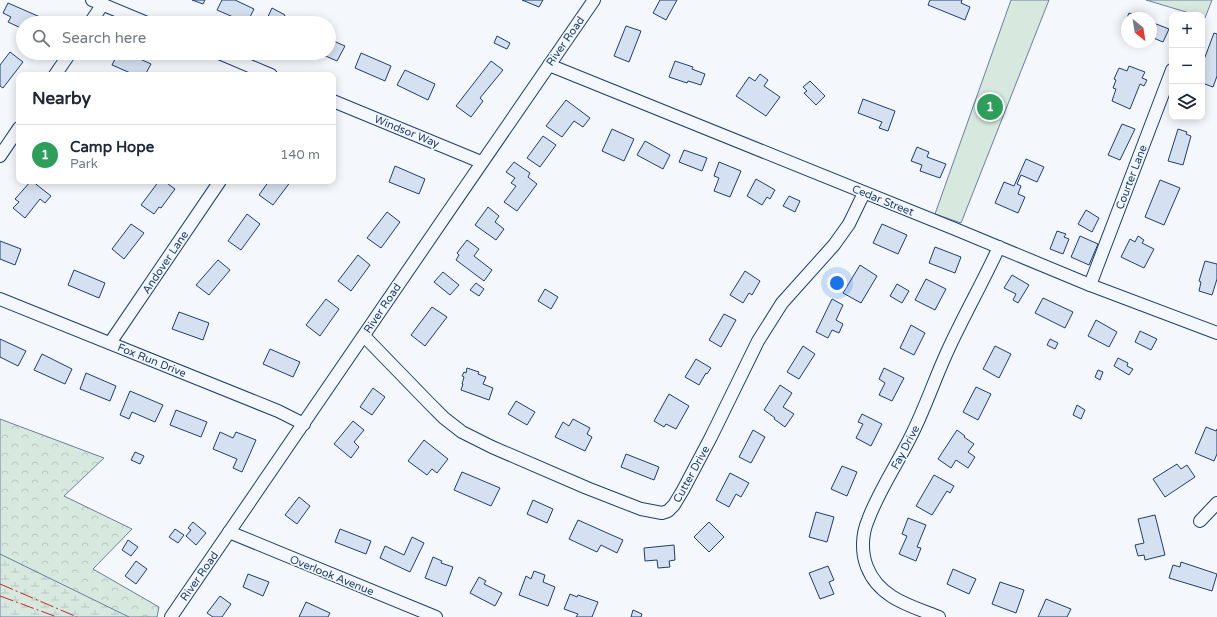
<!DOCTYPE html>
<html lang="en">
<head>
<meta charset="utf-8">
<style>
  :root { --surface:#fff; --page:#f2f2f3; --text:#1f2937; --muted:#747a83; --line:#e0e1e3; --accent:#c62828 }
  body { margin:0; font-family:"Varela Round",sans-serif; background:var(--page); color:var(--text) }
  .controls { position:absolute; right:12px; top:12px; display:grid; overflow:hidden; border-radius:8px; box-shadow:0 2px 10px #0003 }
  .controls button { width:36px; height:36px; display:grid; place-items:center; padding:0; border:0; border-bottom:1px solid var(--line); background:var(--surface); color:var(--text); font:20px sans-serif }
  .compass { position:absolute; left:1121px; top:12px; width:36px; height:36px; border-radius:50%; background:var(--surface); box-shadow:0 2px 10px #0003; rotate:150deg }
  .you { position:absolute; left:837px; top:283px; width:14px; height:14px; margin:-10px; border:3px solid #fff; border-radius:50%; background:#1a73e8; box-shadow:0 0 0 6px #1a73e833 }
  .badge { display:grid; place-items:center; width:26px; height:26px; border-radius:50%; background:var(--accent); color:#fff; font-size:13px; font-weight:700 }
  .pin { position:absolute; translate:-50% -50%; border:2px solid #fff; box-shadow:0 1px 4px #0006 }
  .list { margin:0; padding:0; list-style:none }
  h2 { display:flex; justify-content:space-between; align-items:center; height:52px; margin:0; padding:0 16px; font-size:17px }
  h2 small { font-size:13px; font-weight:400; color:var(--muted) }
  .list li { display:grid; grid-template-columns:26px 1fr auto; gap:12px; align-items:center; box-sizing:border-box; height:60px; padding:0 16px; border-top:1px solid var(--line) }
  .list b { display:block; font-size:15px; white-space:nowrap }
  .list p { margin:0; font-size:13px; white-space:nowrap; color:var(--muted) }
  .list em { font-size:13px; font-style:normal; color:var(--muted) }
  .icon { flex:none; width:22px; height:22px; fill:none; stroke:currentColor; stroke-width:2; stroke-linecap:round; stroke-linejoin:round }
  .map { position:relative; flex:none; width:1217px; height:617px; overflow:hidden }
  .search { position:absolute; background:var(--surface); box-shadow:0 2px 10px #0003; left:16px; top:16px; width:320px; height:44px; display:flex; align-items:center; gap:10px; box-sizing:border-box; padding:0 14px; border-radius:22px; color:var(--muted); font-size:15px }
  .panel { position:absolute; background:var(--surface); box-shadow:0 2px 10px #0003; left:16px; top:72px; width:320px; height:112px; border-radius:8px }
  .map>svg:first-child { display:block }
</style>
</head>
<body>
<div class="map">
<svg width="1217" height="617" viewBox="0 0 1217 617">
  <defs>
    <pattern id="forest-crowns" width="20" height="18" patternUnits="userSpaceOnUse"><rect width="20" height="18" fill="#d7e8df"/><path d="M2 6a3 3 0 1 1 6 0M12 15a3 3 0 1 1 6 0" fill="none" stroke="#b8c8c3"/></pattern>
    <pattern id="wetland-marsh" width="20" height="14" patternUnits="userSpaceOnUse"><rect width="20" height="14" fill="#d7e8df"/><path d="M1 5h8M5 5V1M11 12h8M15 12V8" fill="none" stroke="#b8c8c3"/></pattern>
  </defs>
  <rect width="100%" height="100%" fill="#f4f7fb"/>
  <path fill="url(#forest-crowns)" stroke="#687fa3" d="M0,419L104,458L64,496L132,529L93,569L159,607L157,617H0Z"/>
  <path fill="url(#wetland-marsh)" stroke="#687fa3" d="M0,554L129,617H0Z"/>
  <g fill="#d7e8df" stroke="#687fa3">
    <path d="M1011,0H1049L961,223L935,214Z"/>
    <path d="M1146,0H1212L1205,18L1202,17V15H1196Z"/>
  </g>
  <g fill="#d5e0f0" stroke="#1d3f73">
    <path d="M192,0H205L203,4Z"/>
    <path d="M222,0H235L254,9L247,23L217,10Z"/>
    <path d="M522,0H543L539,7Z"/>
    <path d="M660,0H677L666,20L653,13Z"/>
    <path d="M930,0H962L961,3L970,7L965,20L928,5Z"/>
    <path d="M8,3L47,20L46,23H23V29L8,22L11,17L3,13Z"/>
    <path d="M272,8L285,15L283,19L291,23H265Z"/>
    <path d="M1129,13L1141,18H1127V32L1122,30Z"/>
    <path d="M1151,22L1169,29L1163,42L1151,37Z"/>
    <path d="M626,26L641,31L629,62L614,56Z"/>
    <path d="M1214,33L1217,34V76L1213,87L1202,83V65Z"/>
    <path d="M497,36L510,43L507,49L494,43Z"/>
    <path d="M329,39L345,46L337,61L319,53H329Z"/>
    <path d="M10,52L23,62L3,88L0,86V65Z"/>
    <path d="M118,53H127L151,64L145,75H135L112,65Z"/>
    <path d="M361,53L391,66L385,81L355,68Z"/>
    <path d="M491,61L503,70L480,98L483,101L471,117L456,106Z"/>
    <path d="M675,61L693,67L692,69L705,74L701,85L688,81L687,83L669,77Z"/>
    <path d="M1129,66L1145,72L1142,78L1147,80L1144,86L1140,84L1130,109L1112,101L1116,89L1113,88L1116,80L1114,79L1119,68L1127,71Z"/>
    <path d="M405,70L435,84L428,100L397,85Z"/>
    <path d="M760,74L768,80L764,86L780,97L766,116L736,96L749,77L755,81Z"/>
    <path d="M810,81L825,96L816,105L804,93L807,91L803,87Z"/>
    <path d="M863,99L895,111L888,131L879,128L882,122L858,113Z"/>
    <path d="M566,100L590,118L583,127L574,121L562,137L546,126Z"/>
    <path d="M1122,124L1135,129L1120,160L1108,155Z"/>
    <path d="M612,129L634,139L624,161L602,151Z"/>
    <path d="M1178,129L1187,132L1186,134L1191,136L1183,165L1168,161Z"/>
    <path d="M543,136L556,145L540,167L527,158Z"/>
    <path d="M645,141L670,155L663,169L637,155Z"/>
    <path d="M917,147L929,152L927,157L946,164L940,178L920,171L922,165L911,161Z"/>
    <path d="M684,150L707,158L702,171L679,162Z"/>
    <path d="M1026,159L1044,167L1037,182L1021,175L1017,184L1021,186L1018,194L1025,197L1018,213L995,203L1004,182L1014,186Z"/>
    <path d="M514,162L530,173L528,177L537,184L517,211L504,202L516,186L511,183L515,178L506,172Z"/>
    <path d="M719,162L741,171L730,197L714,191L719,178L714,176Z"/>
    <path d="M395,166L425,179L419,194L389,182Z"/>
    <path d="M756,179L775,190L770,199L767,197L762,205L747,196Z"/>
    <path d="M1160,180L1180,188L1164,225L1145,217Z"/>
    <path d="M31,181H32L51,196L45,203L40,199L25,218L13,208L19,202L15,199Z"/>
    <path d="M159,181H164L175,189L161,208L159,207L154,214L141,205Z"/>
    <path d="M269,181H291L273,205L259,195Z"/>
    <path d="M789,196L800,201L795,212L783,206Z"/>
    <path d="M488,207L499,216L495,222L504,229L496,240L475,225Z"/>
    <path d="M1086,210L1099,218L1092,232L1078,224Z"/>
    <path d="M387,212L400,222L381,248L367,238Z"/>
    <path d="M247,214L260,224L241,250L228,241Z"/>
    <path d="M131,224L144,233L124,259L112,249Z"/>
    <path d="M882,224L907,235L898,254L873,243Z"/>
    <path d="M1057,231L1066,234L1064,237L1069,239L1063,254L1050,249Z"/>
    <path d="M1080,236L1098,244L1089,265L1071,257Z"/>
    <path d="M1138,236L1144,240L1142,243L1154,249L1144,268L1121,257L1130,239L1135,242Z"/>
    <path d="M467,240L479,249L474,256L492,270L484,281L456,260L459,255L457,253Z"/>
    <path d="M0,241L21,249L15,265L0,259Z"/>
    <path d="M935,247L961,257L955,273L929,263Z"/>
    <path d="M358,255L370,265L351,291L338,281Z"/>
    <path d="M218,260L230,270L209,295L196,285Z"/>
    <path d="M1205,261L1217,264V279L1212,295L1199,291L1201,282L1199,281Z"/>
    <path d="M860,265L877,276L861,303L843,293Z"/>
    <path d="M74,270L105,283L99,298L68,285Z"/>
    <path d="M745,271L760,281L752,295L749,293L743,303L730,295Z"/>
    <path d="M443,272L459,285L450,295L434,282Z"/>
    <path d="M1012,275L1029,285L1018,303L1013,300L1016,294L1004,288Z"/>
    <path d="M926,279L946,289L935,310L915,300Z"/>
    <path d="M476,283L484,289L479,296L470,290Z"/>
    <path d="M897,284L909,291L902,303L890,296Z"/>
    <path d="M545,289L558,297L551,309L538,301Z"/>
    <path d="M1043,298L1073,312L1065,328L1035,313Z"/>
    <path d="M326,299L339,309L320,336L306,325Z"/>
    <path d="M832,299L843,305L836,320L843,324L839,333L832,330L828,338L816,332Z"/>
    <path d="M432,307L447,317L425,346L411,335Z"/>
    <path d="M179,312L209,323L203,340L172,329Z"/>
    <path d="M724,314L736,320L721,347L709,340Z"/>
    <path d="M1096,320L1117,332L1109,347L1088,336Z"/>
    <path d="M911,325L925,333L914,355L900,348Z"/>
    <path d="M1140,331L1157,339L1151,350L1135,342Z"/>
    <path d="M0,339L26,351L18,366L0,357Z"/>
    <path d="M1050,339L1058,343L1055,349L1047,345Z"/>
    <path d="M803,346L815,354L799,379L787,372Z"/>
    <path d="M995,346L1011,354L999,378L983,369Z"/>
    <path d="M270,349L300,362L293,377L263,364Z"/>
    <path d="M42,354L72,369L65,384L34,370Z"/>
    <path d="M1118,358L1128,363L1127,366L1133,369L1129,375L1114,366Z"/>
    <path d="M696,359L711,368L707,374L706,373L699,385L685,377Z"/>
    <path d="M467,368L479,372L478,374L486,377L483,384L493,388L489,400L461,390L463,384H462L464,377L462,376L464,372L466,373Z"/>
    <path d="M884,368L904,378L892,401L879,395L885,383L879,379Z"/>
    <path d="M1098,370L1103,372L1100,380L1095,377Z"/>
    <path d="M86,373L116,386L110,401L80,389Z"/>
    <path d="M780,385L792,393L783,407L794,414L785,427L774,419L775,418L764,410Z"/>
    <path d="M976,387L991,394L978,420L963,412Z"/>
    <path d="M373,388L385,397L372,415L360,407Z"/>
    <path d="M130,391L163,405L155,422L132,412L129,419L120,415Z"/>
    <path d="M669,394L689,406L676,429L666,424L664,427L654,421Z"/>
    <path d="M516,401L535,412L527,425L508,414Z"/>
    <path d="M1077,405L1085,410L1081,419L1073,415Z"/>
    <path d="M176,410L207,422L201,437L170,425Z"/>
    <path d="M862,414L882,424L871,446L856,438L863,424L858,422Z"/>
    <path d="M573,419L590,428L587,434L592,437L585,451L555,437L563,422L569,426Z"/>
    <path d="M353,421L364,430L354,442L359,447L351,458L334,444Z"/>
    <path d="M1206,427L1216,431L1217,429V454L1214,461L1195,453Z"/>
    <path d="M753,430L765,437L751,463L739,457Z"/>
    <path d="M957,430L965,436L964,437L974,444L968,452L975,457L968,468L956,460L951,468L938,459Z"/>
    <path d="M220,432L233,438L236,432L256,440L242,472L233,468L237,459L213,449Z"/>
    <path d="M424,440L448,459L437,473L432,469L427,475L408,461Z"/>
    <path d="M135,452L144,456L140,464L131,460Z"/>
    <path d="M626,454L659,467L654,480L621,467Z"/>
    <path d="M1177,464L1181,469L1187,465L1195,477L1165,497L1153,479Z"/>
    <path d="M842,466L857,472L847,496L831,489Z"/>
    <path d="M462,472L500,488L491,506L454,490Z"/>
    <path d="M730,473L749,483L741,497L736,494L729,507L716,500Z"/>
    <path d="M934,475L954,486L950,493L947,491L932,515L916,506Z"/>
    <path d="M299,497L310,506L297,524L285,515Z"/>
    <path d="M533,500L553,509L547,523L527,514Z"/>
    <path d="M816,512L834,517L827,542L809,537Z"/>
    <path d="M1155,515L1165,555L1145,560L1144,555L1138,556L1135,545L1144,543L1138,519Z"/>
    <path d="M908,518L926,525L917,547L921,548L916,561L899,554L907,536L902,534Z"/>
    <path d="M578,520L623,540L617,553L601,545L597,552L569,539Z"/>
    <path d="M193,522L206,533L196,545L186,536L191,530L188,528Z"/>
    <path d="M709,522L724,537L709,552L694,537Z"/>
    <path d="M175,529L184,535L178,543L169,537Z"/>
    <path d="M340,529L371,541L366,554L335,542Z"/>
    <path d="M412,537L424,543L410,572L380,558L385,546L404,555Z"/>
    <path d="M128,540L138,547L131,556L122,550Z"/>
    <path d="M674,545L675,560L669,561L670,567L658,568L657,560L645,561L644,548Z"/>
    <path d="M433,557L442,561L441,563L453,567L446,586L425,578Z"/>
    <path d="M136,561L147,569L136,584L125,576Z"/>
    <path d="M1181,562L1217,574L1212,591L1169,578L1173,565L1180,567Z"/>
    <path d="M828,566L834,580L829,582L834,594L820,599L809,573Z"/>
    <path d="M953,569L976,579L969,594L947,584Z"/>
    <path d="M534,571L545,575L543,582L555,587L548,606L519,595L526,576L531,579Z"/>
    <path d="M248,574L269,582L263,596L243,587Z"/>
    <path d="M479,577L486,581L484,584L502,593L495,606L470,593Z"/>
    <path d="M1000,582L1024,590L1016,613L992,604Z"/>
    <path d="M570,594L577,597L578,595L598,602L592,617H576L578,614L564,609Z"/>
    <path d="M220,596L231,604L222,617H213L207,613Z"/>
    <path d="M1046,599L1071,609L1067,617H1038Z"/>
    <path d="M306,602L330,613L328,617H299Z"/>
    <path d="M633,610L642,614L641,617H631Z"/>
  </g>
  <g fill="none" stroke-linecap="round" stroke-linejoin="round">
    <defs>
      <g id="minor">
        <path d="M92,0L147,23"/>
        <path d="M90,23L103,4"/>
        <path d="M219,53L271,75"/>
        <path d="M549,65L955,229L1090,285L1217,333"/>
        <path d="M55,75L70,53"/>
        <path d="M333,101L481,162"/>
        <path d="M0,156L19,128"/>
        <path d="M1090,285L1172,70"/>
        <path d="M0,299L278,411L304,424"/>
        <path d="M364,336L429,403L444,418L462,432L492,447L587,488L641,509L662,513L668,511L674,505L683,490L711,437L758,341L782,303L834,245L849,224L864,193"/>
        <path d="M110,343L220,181"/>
        <path d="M1200,521L1217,503"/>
        <path d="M229,532L436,617"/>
        <path d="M171,617C312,412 452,205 594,0"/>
        <path d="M939,617C911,606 879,598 867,567C861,552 862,534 868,520C879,490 898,463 912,434C926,406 935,378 948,350C964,315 983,282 999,247"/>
      </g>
    </defs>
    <use href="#minor" stroke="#1d3f73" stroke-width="14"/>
    <use href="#minor" stroke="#f4f7fb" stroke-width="12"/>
    <g stroke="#c62828" stroke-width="1" stroke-dasharray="14 3 2 3" stroke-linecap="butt">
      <path d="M0,584L77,617"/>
      <path d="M0,596L57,617"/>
    </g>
  </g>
  <g text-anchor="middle" stroke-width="3" stroke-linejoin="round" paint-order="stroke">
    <g font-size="11" fill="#1d3f73" stroke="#f4f7fb">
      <text transform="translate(565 41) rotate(-55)" y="4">River Road</text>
      <text transform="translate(407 131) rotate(22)" y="4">Windsor Way</text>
      <text transform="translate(1131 177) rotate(-69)" y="4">Courter Lane</text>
      <text transform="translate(883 200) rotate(22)" y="4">Cedar Street</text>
      <text transform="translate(165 262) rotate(-56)" y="4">Andover Lane</text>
      <text transform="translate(382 308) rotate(-56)" y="4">River Road</text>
      <text transform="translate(152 360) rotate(22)" y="4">Fox Run Drive</text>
      <text transform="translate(905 447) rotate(-62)" y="4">Fay Drive</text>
      <text transform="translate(691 474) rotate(-61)" y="4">Cutter Drive</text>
      <text transform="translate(332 575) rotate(22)" y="4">Overlook Avenue</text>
      <text transform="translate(199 576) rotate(-55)" y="4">River Road</text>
    </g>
  </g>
</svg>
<div class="controls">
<button>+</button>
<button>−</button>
<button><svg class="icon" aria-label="layers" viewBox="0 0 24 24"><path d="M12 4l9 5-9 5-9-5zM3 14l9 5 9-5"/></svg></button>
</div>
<svg class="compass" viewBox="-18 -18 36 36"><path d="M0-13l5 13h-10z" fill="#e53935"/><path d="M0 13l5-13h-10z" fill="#747a83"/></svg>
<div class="you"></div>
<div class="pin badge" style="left:990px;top:107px;background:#2e9e5b">1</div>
<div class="search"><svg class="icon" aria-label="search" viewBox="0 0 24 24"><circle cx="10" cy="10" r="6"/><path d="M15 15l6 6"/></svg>Search here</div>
<section class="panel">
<h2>Nearby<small></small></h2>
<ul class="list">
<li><span class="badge" style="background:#2e9e5b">1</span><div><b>Camp Hope</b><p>Park</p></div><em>140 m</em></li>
</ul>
</section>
</div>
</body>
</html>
